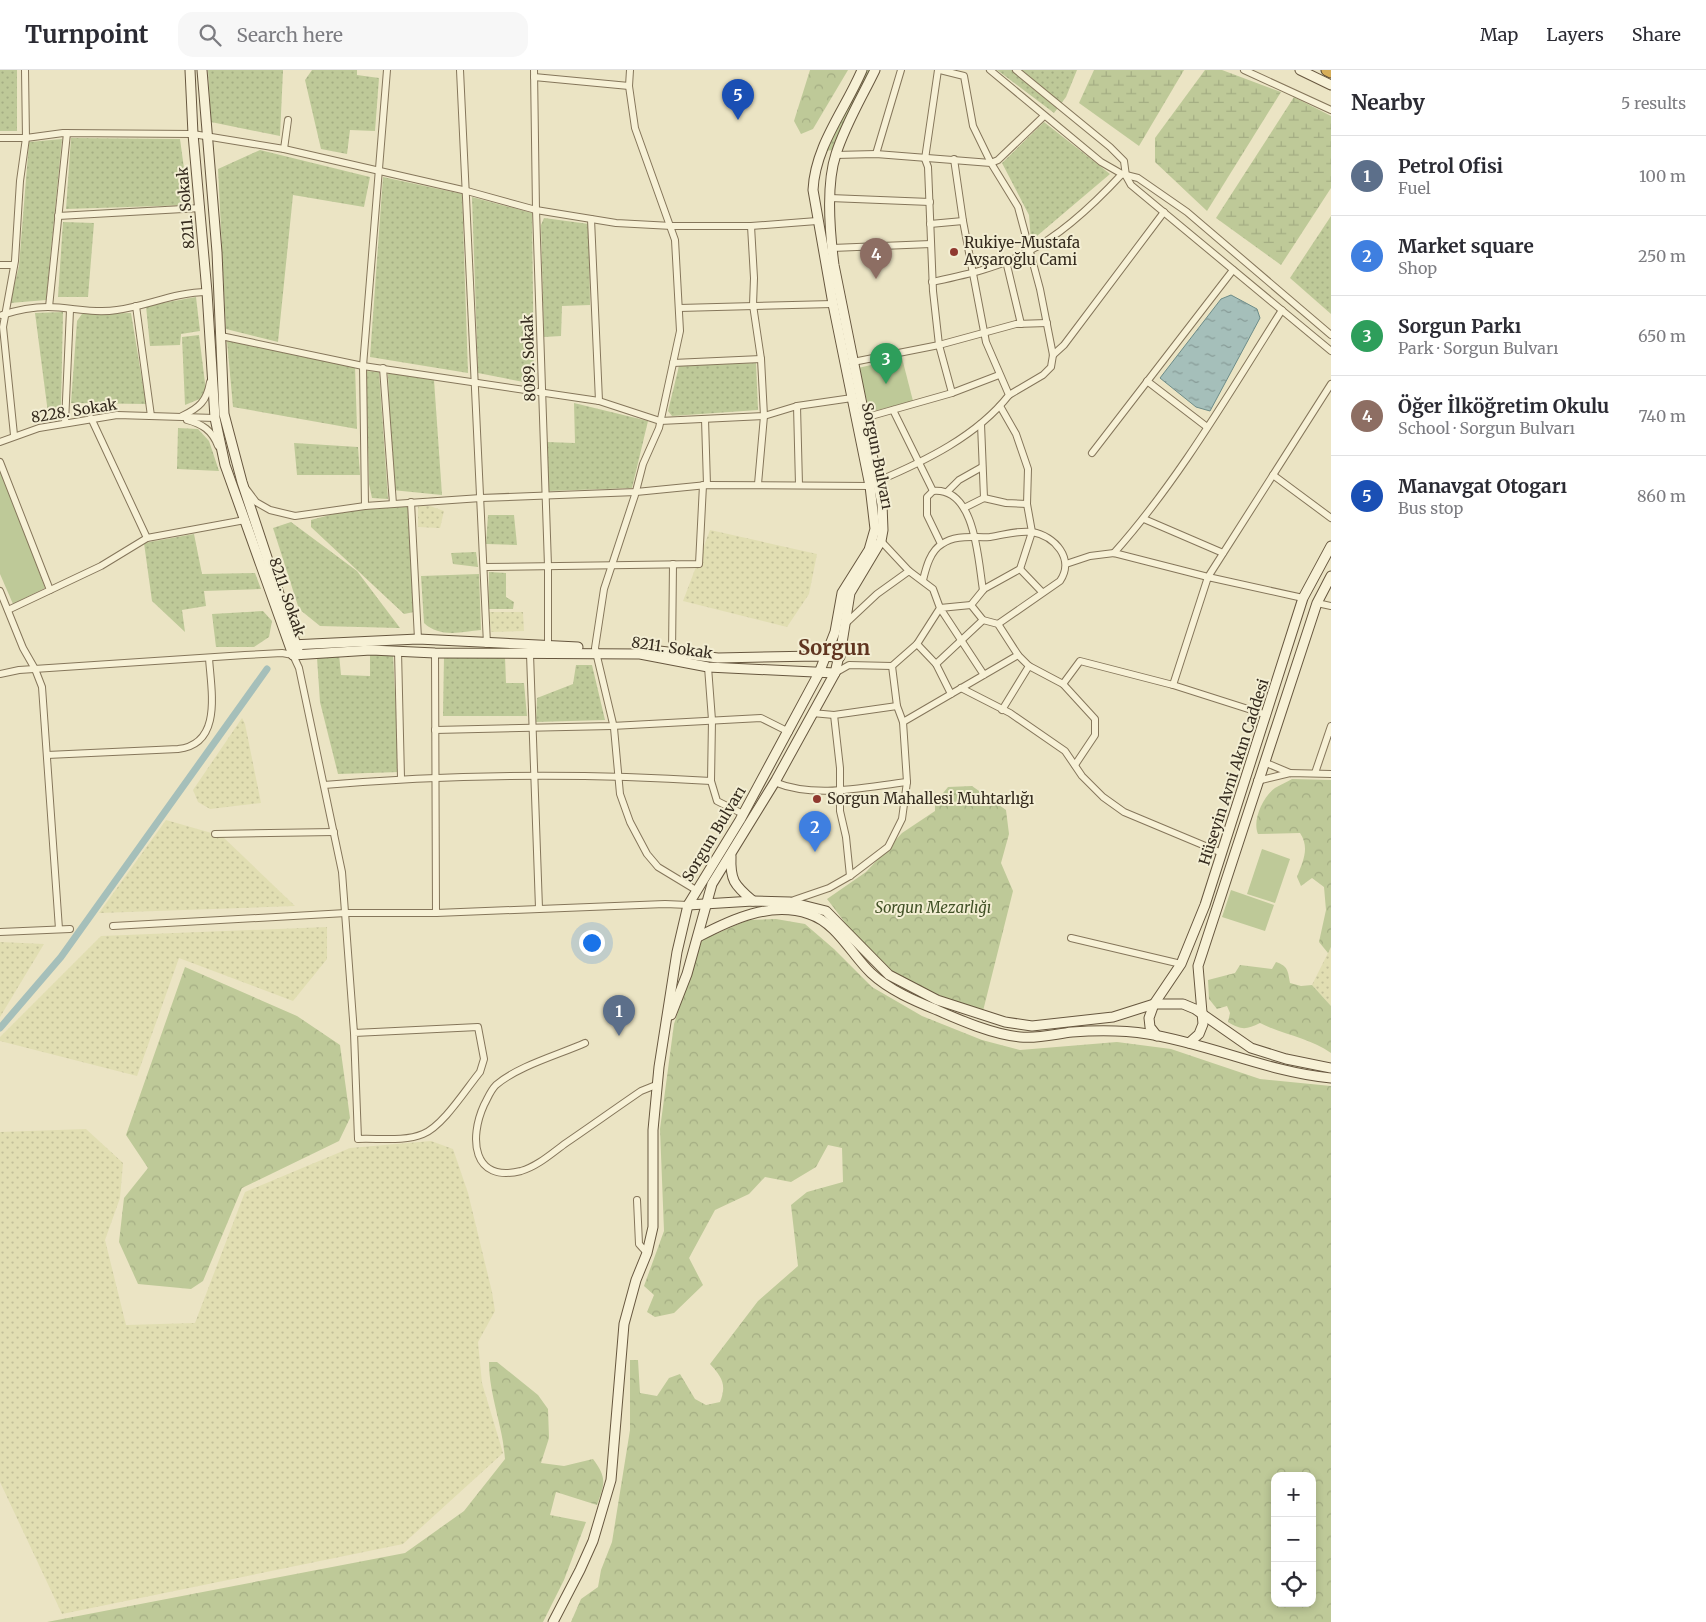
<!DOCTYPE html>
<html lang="en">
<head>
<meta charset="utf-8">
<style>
  :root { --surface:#fff; --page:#f7f7f7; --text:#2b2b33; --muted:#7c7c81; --line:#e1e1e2; --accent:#90392f }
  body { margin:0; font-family:Merriweather,serif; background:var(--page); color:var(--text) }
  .controls { position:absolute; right:15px; bottom:15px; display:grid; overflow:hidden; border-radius:10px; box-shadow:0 2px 8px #0003 }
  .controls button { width:45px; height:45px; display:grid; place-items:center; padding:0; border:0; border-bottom:1px solid var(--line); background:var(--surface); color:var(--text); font:25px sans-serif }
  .you { position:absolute; left:591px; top:872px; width:18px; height:18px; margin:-12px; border:4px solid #fff; border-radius:50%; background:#1a73e8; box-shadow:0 0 0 8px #1a73e833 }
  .badge { display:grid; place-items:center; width:32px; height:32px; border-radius:50%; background:var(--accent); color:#fff; font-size:16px; font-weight:700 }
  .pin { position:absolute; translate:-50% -41px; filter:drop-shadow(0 1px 2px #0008) }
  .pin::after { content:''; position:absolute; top:26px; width:18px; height:15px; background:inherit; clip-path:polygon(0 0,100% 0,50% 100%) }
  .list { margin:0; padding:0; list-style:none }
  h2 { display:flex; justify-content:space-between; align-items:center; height:65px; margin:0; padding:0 20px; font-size:21px }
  h2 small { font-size:16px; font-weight:400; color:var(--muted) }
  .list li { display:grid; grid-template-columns:32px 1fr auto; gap:15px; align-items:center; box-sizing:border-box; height:80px; padding:0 20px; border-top:1px solid var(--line) }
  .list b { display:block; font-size:19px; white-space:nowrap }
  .list p { margin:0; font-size:16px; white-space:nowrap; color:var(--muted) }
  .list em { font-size:16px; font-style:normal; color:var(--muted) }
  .icon { flex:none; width:28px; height:28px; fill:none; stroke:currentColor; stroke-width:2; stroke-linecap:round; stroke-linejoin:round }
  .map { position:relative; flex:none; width:1331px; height:1552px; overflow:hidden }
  header { display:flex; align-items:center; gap:30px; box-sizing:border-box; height:70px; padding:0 25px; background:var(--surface); border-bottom:1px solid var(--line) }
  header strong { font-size:24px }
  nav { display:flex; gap:28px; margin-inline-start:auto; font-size:18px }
  .search { width:350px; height:45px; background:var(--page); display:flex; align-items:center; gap:12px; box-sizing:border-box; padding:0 18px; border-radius:15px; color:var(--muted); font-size:19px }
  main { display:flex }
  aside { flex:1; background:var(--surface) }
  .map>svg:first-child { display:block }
</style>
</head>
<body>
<header>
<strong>Turnpoint</strong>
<div class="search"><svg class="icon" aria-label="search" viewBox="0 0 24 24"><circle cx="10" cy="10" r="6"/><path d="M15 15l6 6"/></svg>Search here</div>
<nav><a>Map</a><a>Layers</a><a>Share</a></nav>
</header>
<main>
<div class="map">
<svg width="1331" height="1552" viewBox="0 0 1331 1552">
  <defs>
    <pattern id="farmland-dots" width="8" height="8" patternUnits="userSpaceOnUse" patternTransform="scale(1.25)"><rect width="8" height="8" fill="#e1deb2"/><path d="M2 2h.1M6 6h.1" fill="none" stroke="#c2bf99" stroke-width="1.8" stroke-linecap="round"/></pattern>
    <pattern id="grass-dots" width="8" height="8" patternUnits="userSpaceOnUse" patternTransform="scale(1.25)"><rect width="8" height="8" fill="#bec998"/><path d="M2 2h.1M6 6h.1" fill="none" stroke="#a4ad83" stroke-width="1.8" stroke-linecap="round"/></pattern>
    <pattern id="forest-crowns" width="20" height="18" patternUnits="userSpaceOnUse" patternTransform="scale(1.25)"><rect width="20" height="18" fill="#bec998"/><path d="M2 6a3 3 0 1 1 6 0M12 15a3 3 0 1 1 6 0" fill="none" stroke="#a4ad83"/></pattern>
    <pattern id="wetland-marsh" width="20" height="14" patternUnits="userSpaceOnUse" patternTransform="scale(1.25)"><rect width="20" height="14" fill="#bec998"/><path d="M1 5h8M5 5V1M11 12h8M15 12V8" fill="none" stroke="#a4ad83"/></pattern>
    <pattern id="water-ripples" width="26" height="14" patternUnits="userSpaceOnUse" patternTransform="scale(1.25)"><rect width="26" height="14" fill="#a5bfba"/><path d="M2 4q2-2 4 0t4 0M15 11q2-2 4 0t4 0" fill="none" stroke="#879b97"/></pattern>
  </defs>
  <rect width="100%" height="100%" fill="#ebe4c4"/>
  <g fill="url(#farmland-dots)">
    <path d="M418,436H430L444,441L440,458L418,457Z"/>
    <path d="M710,460L817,484L809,524L787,557L683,531Z"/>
    <path d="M489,542H523L524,561L491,562Z"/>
    <path d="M242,648L245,654L261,733L210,739L198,732L193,720Z"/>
    <path d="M166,750L222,766L295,836L99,843Z"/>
    <path d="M327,857V889L293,931L179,888L137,1006L0,971V967L101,866Z"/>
    <path d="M0,872L44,874L0,947Z"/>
    <path d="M1331,877V936L1312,915Z"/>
    <path d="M86,1059L123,1093L120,1128L105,1170L126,1255L195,1253L245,1122L350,1078L431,1071L453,1079L468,1123L492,1222L495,1241L478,1272L482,1313L503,1383L403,1474L62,1544L0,1412V1062Z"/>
  </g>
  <g fill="url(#grass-dots)">
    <rect x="0" y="0" width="17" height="61"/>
    <path d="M208,0H283L280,66L211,52Z"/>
    <path d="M312,0H357V5L379,8L375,61L350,60L347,84L321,79L305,10Z"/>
    <path d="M866,0H871L834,80L824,81Z"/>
    <path d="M997,0H1077L1066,27L1054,43Z"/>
    <path d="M1044,52L1110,104L1031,171L1029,145L1002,93Z"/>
    <path d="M71,68L180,69L189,135L66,139Z"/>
    <path d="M62,69L46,230L10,233L19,196L29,72Z"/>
    <path d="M260,80L370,107L364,137L293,125L278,272L226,259L218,99Z"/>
    <path d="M383,107L462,124L468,303L370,287Z"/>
    <path d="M472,127L532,143L534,314L478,303Z"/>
    <path d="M1331,146V244L1290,208Z"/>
    <path d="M544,148L589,154L590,235L562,236L561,266L544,267L541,155Z"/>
    <path d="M63,152L94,153L88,227H58Z"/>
    <path d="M196,227L200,261L181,264L180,275L150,276L146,236Z"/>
    <path d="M63,242L61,336L48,343L35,243Z"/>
    <path d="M131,243L146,334L71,333L77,251L82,244Z"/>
    <path d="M199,265L206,321L202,328L185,335L182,267Z"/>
    <path d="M227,271L355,296L357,359L233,337Z"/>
    <path d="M756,293L758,340L672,346L668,341L679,296Z"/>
    <path d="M366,301L379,302L388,429L372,428L369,414Z"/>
    <path d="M388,303L434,310L442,425L392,420Z"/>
    <path d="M574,333L648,351L632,418L548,421L546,372L575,373Z"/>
    <path d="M178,358L198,359L209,371L219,401L177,399Z"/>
    <path d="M294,373L358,377L360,405H297Z"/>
    <path d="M409,433L414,542L404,544L311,457V450L348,440Z"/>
    <path d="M488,445H514L517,475L486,474Z"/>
    <path d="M291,452L357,501L400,558L320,556L299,539L273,458Z"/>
    <path d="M194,464L202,504L255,503L261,519L204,521L206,536L182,540L185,562L152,531L144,473Z"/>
    <path d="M476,482L478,497L453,494L451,483Z"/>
    <path d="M489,502L506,503V527L514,532L513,539H488Z"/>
    <path d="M479,504L481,560C461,562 440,568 424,553L421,506Z"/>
    <path d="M263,541L272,551L269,567L254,577H216L212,544Z"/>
    <path d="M339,584L341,605L370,606V584H393L399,702L338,704L320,632L317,588Z"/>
    <path d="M444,586L505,587L506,613H524L527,646H443Z"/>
    <path d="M576,595H592L605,650L536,652L537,628L573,614Z"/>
  </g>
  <g fill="url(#forest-crowns)" fill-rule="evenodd">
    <path d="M810,0H848L813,59L801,64L794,51Z"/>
    <path d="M1292,709L1331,710V877L1328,883L1319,872L1326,840L1324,817L1312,808L1301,816L1297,807C1303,791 1310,778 1300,763L1258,764C1252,750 1263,727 1275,718C1280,715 1287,712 1292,709Z"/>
    <path d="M972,716L1006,740L1009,764L1001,793L1013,821L983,941C953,930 914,918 888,899C864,881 845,852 827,829L866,802L902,763L935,741V733L948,717Z"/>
    <path d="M776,849L805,854L834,879L872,917L922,946L982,970L1020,980L1117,972L1171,979L1260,1009L1331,1016V1552H571L581,1529L598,1517L601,1500L612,1472L630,1360V1290H638L640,1323L657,1326L669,1308L680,1304L695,1329L706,1335L720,1332C727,1315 722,1307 710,1294L758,1231L798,1196L791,1135L807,1122L843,1112L842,1078L828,1075L816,1097L791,1112L765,1107L749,1124L715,1140L689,1188L703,1215L674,1243L655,1247L647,1242L654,1225L644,1216L664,1161L660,1059L674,954L702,870L748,850ZM1275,1406H1312V1533H1275Z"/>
    <path d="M1276,892C1288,896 1288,901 1290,913L1301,916L1312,915L1331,936V983C1310,968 1283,965 1260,953C1246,960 1241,960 1228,952L1230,943L1227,936L1217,939L1209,929L1208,910L1235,903L1240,895L1272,899Z"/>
    <path d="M185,897L297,946L340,975L350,1048L339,1071L242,1118L203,1211L191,1219L138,1214L119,1172L124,1128L148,1098L126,1065Z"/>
    <path d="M489,1292H497L538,1325L548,1339L549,1368L541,1393L564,1396L593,1389C607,1408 605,1413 597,1435L556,1422L550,1445L586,1452L564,1510L543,1552H47L405,1483L464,1441L505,1389C503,1356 489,1325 489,1292Z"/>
  </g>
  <g fill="url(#wetland-marsh)">
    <path d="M1094,0H1184L1139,76L1079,33Z"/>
    <path d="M1205,0H1222L1281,22L1207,141L1155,92V68Z"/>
    <path d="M1294,27L1331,46V118L1281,195L1216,148Z"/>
  </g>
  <g fill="#bec998">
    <path d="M902,288L913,331L870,342L858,298Z"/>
    <path d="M0,397L45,518L13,534L0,504Z"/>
    <path d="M1262,779L1290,789L1275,833L1247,824Z"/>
    <path d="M1231,820L1274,835L1265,861L1222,847Z"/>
  </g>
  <path fill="url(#water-ripples)" stroke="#6d8c88" d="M1231,225L1257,239L1260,248L1210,341L1196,337L1160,308L1221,229Z"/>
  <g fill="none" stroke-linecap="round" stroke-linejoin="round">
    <path stroke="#a5bfba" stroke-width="7" d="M0,958L61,887L267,599"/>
    <defs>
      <g id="street">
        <path d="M460,0L487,574"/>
        <path d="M534,0L536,140L548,496V576"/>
        <path d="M630,0L629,16L635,58L675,170L680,261L659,358L643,394L635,425L604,519L595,578L614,658L620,724L630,752L647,784L658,797L696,820"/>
        <path d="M938,0L925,89L928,97L933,221L939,275L952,323"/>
        <path d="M940,0L964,6L973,56L991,93L998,90L1044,46"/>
        <path d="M990,0L1101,92L1122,104L1138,108L1187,142L1331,265"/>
        <path d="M1016,0L1110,77L1124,91L1126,106L1131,115L1331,281"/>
        <path d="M1244,0L1331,40"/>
        <path d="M534,7L629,16"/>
        <path d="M0,68H26L63,63L193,64L284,79L467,121L536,140L616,153L672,156H751L817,151"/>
        <path d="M284,79L288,50"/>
        <path d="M876,84L901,0"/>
        <path d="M835,85L876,84L991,93L1018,137L1040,219L1053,285L1051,297L1043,305L1009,325"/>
        <path d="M830,128L930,132"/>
        <path d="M58,146L201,138"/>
        <path d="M591,149L599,331"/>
        <path d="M930,154L963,151"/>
        <path d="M751,156L754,208L753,235L761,289L764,346L758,414"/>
        <path d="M832,178L931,174"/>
        <path d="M1006,191L1021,254"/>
        <path d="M0,195H14"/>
        <path d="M932,212C964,205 998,198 1027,182C1062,165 1096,132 1122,104"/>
        <path d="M136,236L151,346"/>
        <path d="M49,237L67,63"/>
        <path d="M679,238L833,234"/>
        <path d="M2,245C17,240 32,237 48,237C71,237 93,244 117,240C147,236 176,222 207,222"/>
        <path d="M221,266L363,296L599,331L660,351L764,346L797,336L852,328"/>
        <path d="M1053,285L1064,275L1164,142"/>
        <path d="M853,292L939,275L1016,254L1047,253"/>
        <path d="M673,293L761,289"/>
        <path d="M383,298L393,434"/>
        <path d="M1147,311L1207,357"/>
        <path d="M797,336L799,415"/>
        <path d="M893,340L933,421"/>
        <path d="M182,346C199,338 207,331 210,312"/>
        <path d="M91,348L147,468"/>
        <path d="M864,348L952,323L999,305"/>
        <path d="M705,349L707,415"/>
        <path d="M187,350C202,354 212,360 218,376"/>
        <path d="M65,353L70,240"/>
        <path d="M14,365L3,257L15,191L20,111L26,68L25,0"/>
        <path d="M0,372L39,358L117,345L215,348"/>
        <path d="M1092,383L1233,200"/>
        <path d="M0,392L50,520"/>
        <path d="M1273,405L1331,448"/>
        <path d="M878,411C925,391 977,366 1009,325L986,272L963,151L954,89"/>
        <path d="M247,420L256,432L270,440L295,446L365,436L481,428L636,422L707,415L870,416"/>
        <path d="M947,422L959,410L982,397"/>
        <path d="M984,428L1006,433L1027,434"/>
        <path d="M411,432L418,569"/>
        <path d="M365,436L363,296L387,0"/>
        <path d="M966,437L984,428L981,354"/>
        <path d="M1144,449L1223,483"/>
        <path d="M881,471L909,501"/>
        <path d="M941,474L927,445V427L933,421C976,417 978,491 983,520"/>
        <path d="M1114,483C1179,410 1229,323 1282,240"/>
        <path d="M1066,494L1090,486L1114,483L1208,507L1331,314"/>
        <path d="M485,497L699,494L703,415"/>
        <path d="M1020,499L1042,522"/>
        <path d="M923,510C926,498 930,481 942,474C956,464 974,468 990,467C1004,465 1018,460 1032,462C1055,466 1075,489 1060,511L998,554"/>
        <path d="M0,521L23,578L35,599L42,617L59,859"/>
        <path d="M1317,533L1331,536"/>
        <path d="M971,535L984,519L1020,499L1032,462L1027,434L1028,399L1016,364L1000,336"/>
        <path d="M8,540L101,496L147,468L245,450"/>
        <path d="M917,574L936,594L951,624"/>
        <path d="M398,581L401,708"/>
        <path d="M672,582L673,494"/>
        <path d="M435,583L436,843"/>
        <path d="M530,584L539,838"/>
        <path d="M1018,585L1029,596L1063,614L1095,649V665L1075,695"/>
        <path d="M936,594L983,550"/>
        <path d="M708,597L712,650L711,711L717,731L743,744"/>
        <path d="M835,603L849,595L892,596L917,574L940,538L933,519L909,501L877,524L845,554"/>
        <path d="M0,604L19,600L245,585L282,583L293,585L299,598L342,802L354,963L478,957L484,989L480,1002C466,1019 443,1056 423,1064C404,1072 378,1068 358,1069L354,963"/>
        <path d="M1063,614L1080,591L1173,615L1267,645"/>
        <path d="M1173,615L1208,507L1303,528"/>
        <path d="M961,618L1010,643L1065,681L1082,706L1103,727L1124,742L1222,783"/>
        <path d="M1002,640L1029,596"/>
        <path d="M812,643L834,645L897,636"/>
        <path d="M834,645L840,698V741L846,767L850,806"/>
        <path d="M903,652L1018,585L998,554L983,550L971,535L940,538L984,605"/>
        <path d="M435,660L612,656L761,648L789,662"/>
        <path d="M47,685L178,679C223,674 211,620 209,588"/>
        <path d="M1264,692L1290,703"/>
        <path d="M1315,703L1331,656"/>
        <path d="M1257,711L1290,703L1331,704"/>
        <path d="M774,712C816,729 864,717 907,712"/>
        <path d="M324,715C452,704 583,703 711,711"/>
        <path d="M215,764L334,762"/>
        <path d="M791,831L829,818L850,806L888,777L902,749L907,712L903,652L897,636L892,596"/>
        <path d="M113,856L346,843H436L665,834L688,835"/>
        <path d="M0,862L70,859"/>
        <path d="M1071,868L1181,894"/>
        <path d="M585,973C558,985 518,996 496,1015C490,1021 488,1028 484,1035C469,1068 472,1113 521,1101C538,1096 552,1083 566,1073C591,1056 616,1038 641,1021L656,1015"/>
        <path d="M637,1130L639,1174L647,1183"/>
      </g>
      <g id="secondary">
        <path d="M190,0L193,64L207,222L215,348L225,395L293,585L371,580L435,583L640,584L708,597L835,603"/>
        <path d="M202,0L217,182L224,344L242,412L299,584"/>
        <path d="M1300,0L1331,15"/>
        <path d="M291,575L418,569L578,577"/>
        <path d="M651,580L718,588L818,586L840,587"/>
        <path d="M731,786C730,810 734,815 753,831"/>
        <path d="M688,835L753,831L790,832L826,841L889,905L937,930L1005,952L1032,956L1113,947L1154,934H1183L1195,939L1251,978L1286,989L1331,998"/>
        <path d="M698,867C732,849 771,831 809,844C837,853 851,884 871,903C889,920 915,931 937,940C962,951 992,964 1020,967C1038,969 1055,964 1072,962C1098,960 1123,960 1148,964C1210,974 1268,1002 1331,1008"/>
        <path d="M671,945L687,904L712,814L776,710L835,603L842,573L850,523L881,471L883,460L882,434L834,195C830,164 826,114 836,84C845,55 862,27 875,0"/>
        <path d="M1157,966L1150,957L1149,948L1154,934L1181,894L1205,835L1303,528L1331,476"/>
        <path d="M1189,973L1199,964L1203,954L1198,896L1317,533L1331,506"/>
        <path d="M553,1552L580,1500L593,1471L611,1410L624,1254L636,1210L647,1183L653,1157V1060L659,997L677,882L688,835L740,750L819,603L835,562L842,523L869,480L875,459L870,416L833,234L813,120C815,76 845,40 862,0"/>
      </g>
      <path id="highway" d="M1327,0L1331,2"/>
    </defs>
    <use href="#street" stroke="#85765b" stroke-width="8"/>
    <use href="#secondary" stroke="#67573f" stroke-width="11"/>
    <use href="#highway" stroke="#53442f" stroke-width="13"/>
    <use href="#street" stroke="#f7f1d6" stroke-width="6"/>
    <use href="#secondary" stroke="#f7f1d6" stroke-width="9"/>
    <use href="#highway" stroke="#d6ae59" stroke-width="11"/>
  </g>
  <g fill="#90392f" stroke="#f3eed3" stroke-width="2">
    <circle cx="954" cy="182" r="5"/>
    <circle cx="817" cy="729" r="5"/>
  </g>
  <g text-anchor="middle" stroke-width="4" stroke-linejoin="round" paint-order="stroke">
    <g font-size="15" fill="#362c1f" stroke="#f3eed3">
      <text transform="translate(186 138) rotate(-95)" y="5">8211. Sokak</text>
      <text transform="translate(529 288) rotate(-92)" y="5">8089. Sokak</text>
      <text transform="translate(74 341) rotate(-9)" y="5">8228. Sokak</text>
      <text transform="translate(877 386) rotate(79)" y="5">Sorgun Bulvarı</text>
      <text transform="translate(287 527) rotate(71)" y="5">8211. Sokak</text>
      <text transform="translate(672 578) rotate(8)" y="5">8211. Sokak</text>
      <text transform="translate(1234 702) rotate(-72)" y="5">Hüseyin Avni Akın Caddesi</text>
      <text transform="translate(714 764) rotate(-59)" y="5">Sorgun Bulvarı</text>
    </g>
    <g font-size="15" fill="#362c1f" stroke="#f3eed3" text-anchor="start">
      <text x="964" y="178">Rukiye-Mustafa<tspan x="964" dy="17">Avşaroğlu Cami</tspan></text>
      <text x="827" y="734">Sorgun Mahallesi Muhtarlığı</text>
    </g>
    <g font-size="15" font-style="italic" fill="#415126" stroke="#f3eed3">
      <text x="933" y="843">Sorgun Mezarlığı</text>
    </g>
    <g font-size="20" font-weight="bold" fill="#603520" stroke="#f3eed3">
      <text x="834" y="585">Sorgun</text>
    </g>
  </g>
</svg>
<div class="controls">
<button>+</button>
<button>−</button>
<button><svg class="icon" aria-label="locate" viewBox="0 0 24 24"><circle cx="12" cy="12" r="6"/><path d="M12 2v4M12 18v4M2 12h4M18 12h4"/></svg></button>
</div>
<div class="you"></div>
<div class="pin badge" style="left:619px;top:966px;background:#5c6f8a">1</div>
<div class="pin badge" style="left:815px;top:782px;background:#3f7fe0">2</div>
<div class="pin badge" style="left:886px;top:314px;background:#2e9e5b">3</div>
<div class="pin badge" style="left:876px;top:209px;background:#8d6e63">4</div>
<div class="pin badge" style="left:738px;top:50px;background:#1a4fb4">5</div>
</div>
<aside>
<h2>Nearby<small>5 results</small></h2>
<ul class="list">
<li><span class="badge" style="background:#5c6f8a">1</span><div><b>Petrol Ofisi</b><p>Fuel</p></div><em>100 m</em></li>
<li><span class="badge" style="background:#3f7fe0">2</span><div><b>Market square</b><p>Shop</p></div><em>250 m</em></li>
<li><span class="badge" style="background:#2e9e5b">3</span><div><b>Sorgun Parkı</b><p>Park · Sorgun Bulvarı</p></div><em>650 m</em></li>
<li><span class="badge" style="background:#8d6e63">4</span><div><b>Öğer İlköğretim Okulu</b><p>School · Sorgun Bulvarı</p></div><em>740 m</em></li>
<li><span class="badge" style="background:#1a4fb4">5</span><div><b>Manavgat Otogarı</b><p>Bus stop</p></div><em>860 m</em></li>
</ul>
</aside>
</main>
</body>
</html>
